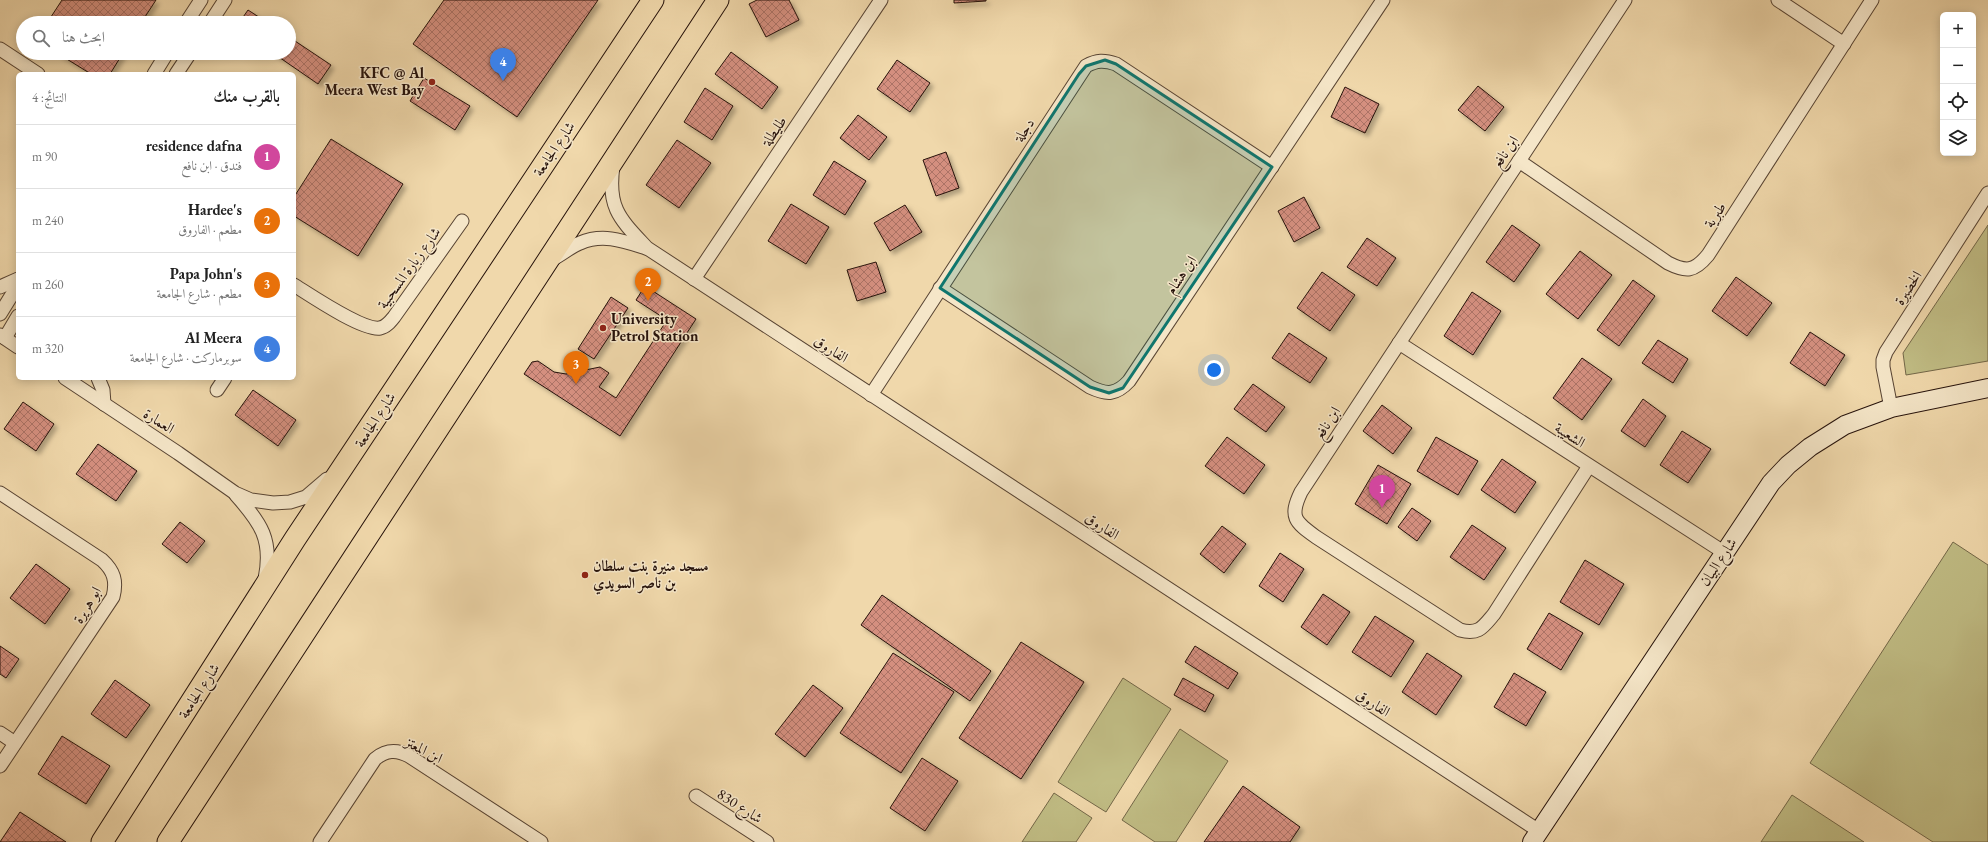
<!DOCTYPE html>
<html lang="ar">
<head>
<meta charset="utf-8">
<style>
  :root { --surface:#fff; --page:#f2f2f2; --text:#222; --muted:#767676; --line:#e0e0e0; --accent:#2563eb }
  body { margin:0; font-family:"EB Garamond",Amiri,serif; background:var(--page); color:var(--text); direction:rtl }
  .controls { position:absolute; right:12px; top:12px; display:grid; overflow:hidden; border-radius:6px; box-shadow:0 2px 10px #0003 }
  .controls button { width:36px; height:36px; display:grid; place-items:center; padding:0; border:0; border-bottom:1px solid var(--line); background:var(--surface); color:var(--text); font:20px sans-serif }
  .you { position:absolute; left:1214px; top:370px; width:14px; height:14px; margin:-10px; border:3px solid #fff; border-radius:50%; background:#1a73e8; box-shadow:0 0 0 6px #1a73e833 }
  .badge { display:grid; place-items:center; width:26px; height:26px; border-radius:50%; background:var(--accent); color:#fff; font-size:13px; font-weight:700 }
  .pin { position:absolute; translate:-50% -33px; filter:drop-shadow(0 1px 2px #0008) }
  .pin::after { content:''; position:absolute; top:21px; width:14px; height:12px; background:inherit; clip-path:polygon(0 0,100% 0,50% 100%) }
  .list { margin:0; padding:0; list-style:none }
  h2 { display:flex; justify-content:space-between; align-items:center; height:52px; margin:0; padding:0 16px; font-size:17px }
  h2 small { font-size:13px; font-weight:400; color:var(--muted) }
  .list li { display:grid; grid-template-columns:26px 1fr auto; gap:12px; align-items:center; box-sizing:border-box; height:64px; padding:0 16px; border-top:1px solid var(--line) }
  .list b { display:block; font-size:15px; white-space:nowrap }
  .list p { margin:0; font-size:13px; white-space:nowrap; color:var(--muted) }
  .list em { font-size:13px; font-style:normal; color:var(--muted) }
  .icon { flex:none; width:22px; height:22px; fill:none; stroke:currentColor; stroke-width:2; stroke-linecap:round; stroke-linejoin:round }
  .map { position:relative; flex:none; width:1988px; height:842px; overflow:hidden; direction:ltr }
  .search { position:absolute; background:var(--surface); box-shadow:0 2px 10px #0003; left:16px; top:16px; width:280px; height:44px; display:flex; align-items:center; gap:10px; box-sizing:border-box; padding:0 14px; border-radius:22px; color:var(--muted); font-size:15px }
  .panel { position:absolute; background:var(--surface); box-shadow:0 2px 10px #0003; left:16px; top:72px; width:280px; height:308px; border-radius:6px; direction:rtl }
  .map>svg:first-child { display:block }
</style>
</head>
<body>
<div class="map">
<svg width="1988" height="842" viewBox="0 0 1988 842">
  <defs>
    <pattern id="building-cross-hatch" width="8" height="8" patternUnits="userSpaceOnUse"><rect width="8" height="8" fill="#d48f7f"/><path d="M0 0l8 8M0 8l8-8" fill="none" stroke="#ac7366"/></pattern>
    <filter id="shadow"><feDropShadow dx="3.5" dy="3.5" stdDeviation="2" flood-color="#0004"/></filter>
  </defs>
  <rect width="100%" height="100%" fill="#f0d8ab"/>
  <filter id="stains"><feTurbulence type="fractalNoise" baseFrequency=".005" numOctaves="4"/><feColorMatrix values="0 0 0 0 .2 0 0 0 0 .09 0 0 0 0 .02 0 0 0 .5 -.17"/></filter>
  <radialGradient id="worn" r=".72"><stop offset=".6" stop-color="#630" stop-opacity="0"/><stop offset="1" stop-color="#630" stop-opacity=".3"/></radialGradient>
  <g fill="#c0bc84" stroke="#736748">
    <path d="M1988,225V361L1906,375L1903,353Z"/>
    <path d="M1953,542L1988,565V842H1933L1810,763Z"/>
    <path d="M1123,678L1171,709L1106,812L1058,782Z"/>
    <path d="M1180,729L1228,761L1176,842H1155L1122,820Z"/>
    <path d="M1054,793L1092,818L1076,842H1022Z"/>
    <path d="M1792,795L1864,842H1761Z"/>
  </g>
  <g fill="url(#building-cross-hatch)" stroke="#26120b" filter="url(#shadow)">
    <path d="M62,0H156L141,23H47Z"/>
    <path d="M444,0H598L517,117L413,44Z"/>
    <path d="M757,0H789L799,20L766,37L749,4Z"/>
    <path d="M954,0H986V1L954,3Z"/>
    <path d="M248,10L268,23H239Z"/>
    <path d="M289,37L331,65L318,84L273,53H289Z"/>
    <path d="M731,52L778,87L762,109L715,74Z"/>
    <path d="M57,53H123L110,74H91Z"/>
    <path d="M897,60L930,83L910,112L877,89Z"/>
    <path d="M424,78L470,106L455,130L410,101Z"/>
    <path d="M1478,86L1504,107L1485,131L1458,110Z"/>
    <path d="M1345,87L1379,104L1365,133L1331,117Z"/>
    <path d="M705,88L733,106L712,140L684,122Z"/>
    <path d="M858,115L887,137L869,160L840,138Z"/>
    <path d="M331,139L403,184L358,256L294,216V197Z"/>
    <path d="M677,140L711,163L679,208L646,185Z"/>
    <path d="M946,152L959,188L936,196L923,160Z"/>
    <path d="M834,161L866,181L845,215L813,195Z"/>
    <path d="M1304,197L1320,228L1294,242L1278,211Z"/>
    <path d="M791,204L829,227L806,264L768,241Z"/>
    <path d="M905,205L922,232L890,251L874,223Z"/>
    <path d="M1512,225L1540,245L1514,282L1486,262Z"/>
    <path d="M1367,238L1396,258L1377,286L1347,267Z"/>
    <path d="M1580,251L1612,275L1578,319L1546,294Z"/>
    <path d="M876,262L886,292L857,301L847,270Z"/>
    <path d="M1322,272L1355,295L1330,331L1297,308Z"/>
    <path d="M1736,277L1772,303L1747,336L1712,311Z"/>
    <path d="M1633,280L1655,296L1619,346L1597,330Z"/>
    <path d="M645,286L696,319L620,436L524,374L532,362L538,361L554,372L566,374L600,367L609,373L599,387L616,398L667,320L636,300Z"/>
    <path d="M1472,292L1501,311L1473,355L1444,336Z"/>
    <path d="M611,297L628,308L594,359L578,349Z"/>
    <path d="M1810,332L1845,355L1825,386L1790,363Z"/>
    <path d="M1289,333L1327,358L1310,383L1272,358Z"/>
    <path d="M1658,340L1688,359L1673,383L1642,363Z"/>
    <path d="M1582,358L1612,379L1582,420L1553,398Z"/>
    <path d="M1253,384L1285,407L1266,432L1234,409Z"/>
    <path d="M253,390L296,420L278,446L235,415Z"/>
    <path d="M1643,399L1666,416L1645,447L1621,431Z"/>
    <path d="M23,402L54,424L36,451L4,429Z"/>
    <path d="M1382,405L1412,428L1393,454L1363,431Z"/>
    <path d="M1682,431L1711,449L1688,483L1660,465Z"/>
    <path d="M1227,437L1265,465L1244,494L1205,466Z"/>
    <path d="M1436,437L1478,461L1458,495L1417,471Z"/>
    <path d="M98,444L137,471L116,501L76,474Z"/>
    <path d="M1502,459L1536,482L1515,513L1481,490Z"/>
    <path d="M1378,465L1411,484L1387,524L1355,504Z"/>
    <path d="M1412,508L1431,521L1417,541L1398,527Z"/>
    <path d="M180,522L205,541L187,563L162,544Z"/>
    <path d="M1472,525L1506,548L1484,580L1450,557Z"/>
    <path d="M1222,526L1246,544L1224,573L1200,554Z"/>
    <path d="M1280,553L1304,569L1283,602L1259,586Z"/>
    <path d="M1585,560L1624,584L1599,625L1560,602Z"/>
    <path d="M36,564L70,589L45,624L10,598Z"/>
    <path d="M1323,594L1350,612L1327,645L1301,627Z"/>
    <path d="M882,595L991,671L970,701L861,625Z"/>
    <path d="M1549,613L1583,633L1561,670L1527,649Z"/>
    <path d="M1375,616L1414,641L1391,677L1352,652Z"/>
    <path d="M1021,642L1084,682L1021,779L959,738Z"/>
    <path d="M0,646L19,659L6,678L0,674Z"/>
    <path d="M1195,646L1238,673L1228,689L1185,662Z"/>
    <path d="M893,653L954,692L901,773L840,733Z"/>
    <path d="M1427,653L1462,676L1436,715L1402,692Z"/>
    <path d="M1514,673L1546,692L1526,726L1494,707Z"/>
    <path d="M1183,678L1214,695L1205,712L1174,695Z"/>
    <path d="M115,680L150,705L126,738L91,714Z"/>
    <path d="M813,685L843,708L805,757L775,734Z"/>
    <path d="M62,736L110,766L86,804L38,774Z"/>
    <path d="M922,758L958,781L925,831L890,808Z"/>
    <path d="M1243,786L1300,827L1290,842H1204Z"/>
    <path d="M20,812L66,842H0Z"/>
  </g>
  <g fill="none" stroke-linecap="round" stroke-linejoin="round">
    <defs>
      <g id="street">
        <path d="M1778,0L1844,44"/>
        <path d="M186,23L201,0"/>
        <path d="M210,23L225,0"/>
        <path d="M0,49L38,74"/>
        <path d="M154,74L167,53"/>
        <path d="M176,74L190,53"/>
        <path d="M1519,161L1668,263C1686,272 1694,272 1708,255L1872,0"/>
        <path d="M613,166C607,208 620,219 647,248L1539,831"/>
        <path d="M551,260C561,255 570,247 580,243C603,233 624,241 646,248"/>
        <path d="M694,279L881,0"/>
        <path d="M294,285C310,295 363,331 380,328C386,327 390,322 394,317L462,221"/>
        <path d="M0,287L18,279"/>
        <path d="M940,288L1090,387C1107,395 1116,395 1129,381L1383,0"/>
        <path d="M0,314L18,285"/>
        <path d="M0,335L18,347"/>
        <path d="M5,338L18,316"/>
        <path d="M1399,343L1725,553"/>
        <path d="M65,378L178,453L235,493L251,500L273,503L290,502L306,497L327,479"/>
        <path d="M98,378L103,390L104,404"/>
        <path d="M217,390L225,378"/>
        <path d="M871,395L1086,66C1097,60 1104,60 1116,64L1272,167"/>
        <path d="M1891,408L1883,367V360L1886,352L1988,193"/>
        <path d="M1589,466L1494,614C1483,627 1479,635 1460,630L1316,537C1295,522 1289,517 1301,492L1625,0"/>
        <path d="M0,493L102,560C114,571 117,581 113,597L0,766"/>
        <path d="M236,495C261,523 273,540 265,579"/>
        <path d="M0,733L15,743"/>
        <path d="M696,796L767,842"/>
        <path d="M320,842L375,759C386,750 396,749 409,756L541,842"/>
      </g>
      <path id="secondary" d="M1532,842L1771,483L1788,465L1810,447L1845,425L1891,408L1988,388"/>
      <g id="primary">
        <path d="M102,842L295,539L653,0"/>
        <path d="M168,842L718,0"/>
      </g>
    </defs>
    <use href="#street" stroke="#584433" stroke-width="15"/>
    <use href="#secondary" stroke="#26120b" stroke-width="20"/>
    <use href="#primary" stroke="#26120b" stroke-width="23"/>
    <use href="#street" stroke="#f5e6c8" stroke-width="13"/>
    <use href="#secondary" stroke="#f5e6c8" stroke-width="18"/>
    <use href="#primary" stroke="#f0d8ab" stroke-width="21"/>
  </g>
  <path fill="#0f766e" fill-opacity="0.2" stroke="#0f766e" stroke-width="3" stroke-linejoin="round" d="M1105,60L1116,64L1272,167L1123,388L1109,393L1090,387L940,288L1079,74L1086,66Z"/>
  <g fill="#8f2418" stroke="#f5e6c8" stroke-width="1.5">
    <circle cx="432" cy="82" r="4"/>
    <circle cx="603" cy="328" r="4"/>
    <circle cx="585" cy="575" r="4"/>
  </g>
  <g text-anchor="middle" stroke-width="3" stroke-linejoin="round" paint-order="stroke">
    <g font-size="15" font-weight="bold" fill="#26120b" stroke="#f5e6c8" text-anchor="start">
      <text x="424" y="78" text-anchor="end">KFC @ Al<tspan x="424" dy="17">Meera West Bay</tspan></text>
      <text x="611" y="324">University<tspan x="611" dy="17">Petrol Station</tspan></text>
      <text x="593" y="571">مسجد منيرة بنت سلطان<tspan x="593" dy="17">بن ناصر السويدي</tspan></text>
    </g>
    <g font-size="15" fill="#26120b" stroke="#f5e6c8">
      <text transform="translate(1024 130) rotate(-57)" y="5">دجلة</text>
      <text transform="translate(774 131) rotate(-56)" y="5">طليطلة</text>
      <text transform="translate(554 149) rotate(-56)" y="5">شارع الجامعة</text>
      <text transform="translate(1505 152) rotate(-56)" y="5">ابن نافع</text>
      <text transform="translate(1715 215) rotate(-57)" y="5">طبرية</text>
      <text transform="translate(409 268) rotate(-54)" y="5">شارع زبارة المسحبية</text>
      <text transform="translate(1181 275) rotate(-56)" y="5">ابن هشام</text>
      <text transform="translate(1908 288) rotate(-57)" y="5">الخضيرة</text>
      <text transform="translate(831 349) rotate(33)" y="5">الفاروق</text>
      <text transform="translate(375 420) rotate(-57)" y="5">شارع الجامعة</text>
      <text transform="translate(159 421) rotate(33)" y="5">العمارة</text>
      <text transform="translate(1327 423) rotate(-57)" y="5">ابن نافع</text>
      <text transform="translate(1570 435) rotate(33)" y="5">الشعيبة</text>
      <text transform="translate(1102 526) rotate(33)" y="5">الفاروق</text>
      <text transform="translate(1718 562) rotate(-56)" y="5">شارع البيان</text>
      <text transform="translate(87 605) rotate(-59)" y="5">ابو هريرة</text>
      <text transform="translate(199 691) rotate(-57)" y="5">شارع الجامعة</text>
      <text transform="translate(1373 703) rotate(33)" y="5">الفاروق</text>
      <text transform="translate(424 750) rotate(28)" y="5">ابن المعتز</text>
      <text transform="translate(740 806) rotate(33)" y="5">شارع 830</text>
    </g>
  </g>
  <rect width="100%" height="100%" filter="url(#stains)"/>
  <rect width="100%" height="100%" fill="url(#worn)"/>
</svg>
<div class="controls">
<button>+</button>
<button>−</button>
<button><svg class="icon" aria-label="locate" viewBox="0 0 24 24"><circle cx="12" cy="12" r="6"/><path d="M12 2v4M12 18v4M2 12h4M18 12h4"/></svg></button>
<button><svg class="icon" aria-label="layers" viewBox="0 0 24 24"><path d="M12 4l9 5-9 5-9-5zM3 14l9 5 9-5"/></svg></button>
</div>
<div class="you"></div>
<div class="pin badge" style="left:1382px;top:508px;background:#d1479c">1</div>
<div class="pin badge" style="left:648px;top:301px;background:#e8710a">2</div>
<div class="pin badge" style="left:576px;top:384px;background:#e8710a">3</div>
<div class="pin badge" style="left:503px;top:81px;background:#3f7fe0">4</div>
<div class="search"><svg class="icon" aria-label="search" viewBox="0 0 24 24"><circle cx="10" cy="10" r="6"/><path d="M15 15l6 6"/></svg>ابحث هنا</div>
<section class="panel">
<h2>بالقرب منك<small>النتائج: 4</small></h2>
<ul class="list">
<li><span class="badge" style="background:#d1479c">1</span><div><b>residence dafna</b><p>فندق · ابن نافع</p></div><em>90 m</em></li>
<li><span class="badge" style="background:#e8710a">2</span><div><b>Hardee's</b><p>مطعم · الفاروق</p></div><em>240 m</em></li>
<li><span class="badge" style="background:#e8710a">3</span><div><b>Papa John's</b><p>مطعم · شارع الجامعة</p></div><em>260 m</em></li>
<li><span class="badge" style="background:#3f7fe0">4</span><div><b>Al Meera</b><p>سوبرماركت · شارع الجامعة</p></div><em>320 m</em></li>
</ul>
</section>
</div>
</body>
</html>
